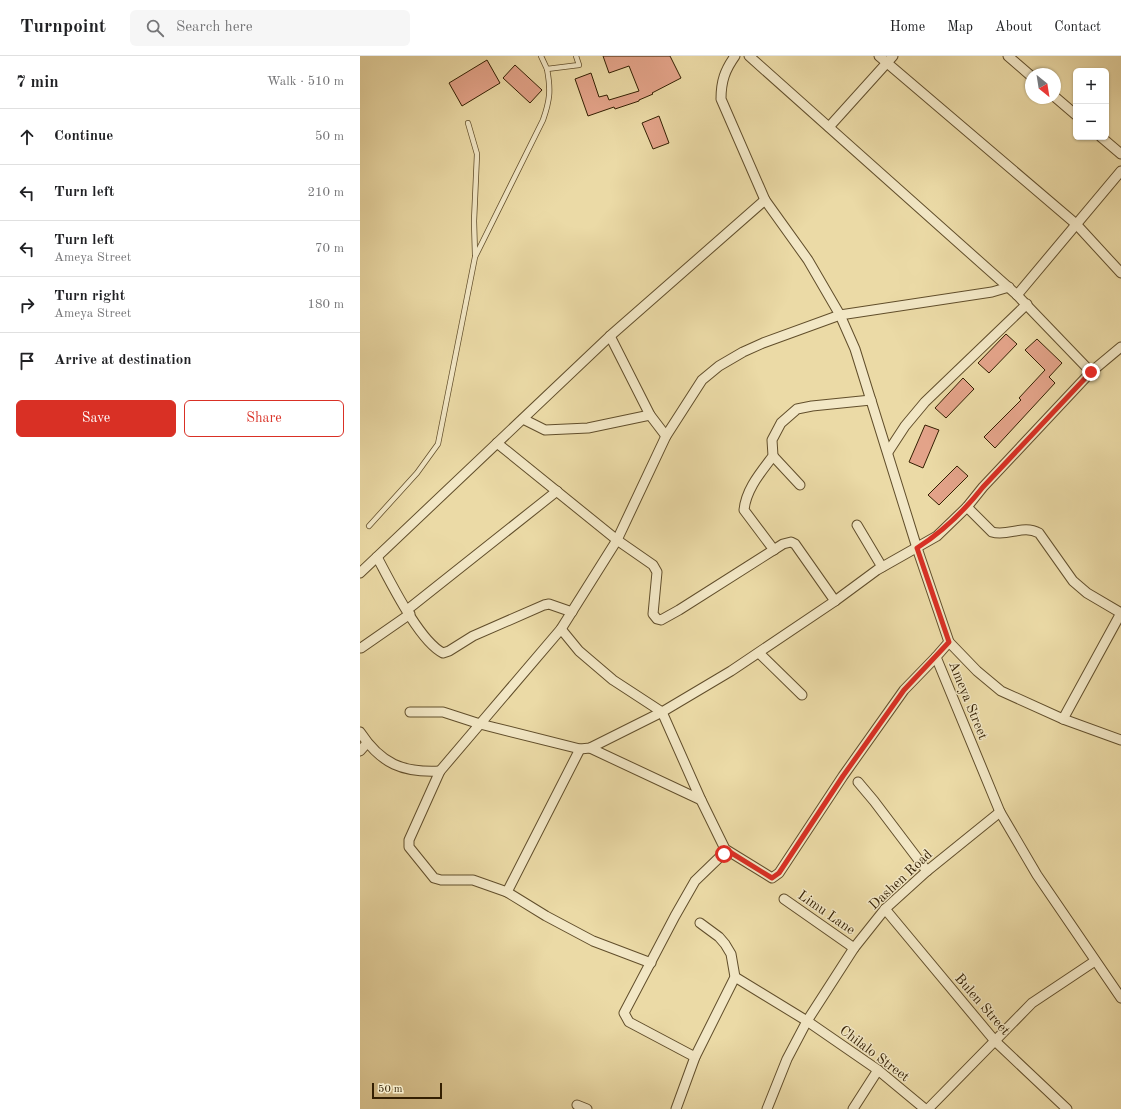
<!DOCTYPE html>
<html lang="en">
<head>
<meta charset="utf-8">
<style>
  :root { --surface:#fff; --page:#f6f6f6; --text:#202124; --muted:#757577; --line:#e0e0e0; --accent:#d93025 }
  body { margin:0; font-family:"Old Standard TT",serif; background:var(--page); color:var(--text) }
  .controls { position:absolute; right:12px; top:12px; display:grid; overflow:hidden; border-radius:6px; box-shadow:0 1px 3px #0004 }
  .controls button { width:36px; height:36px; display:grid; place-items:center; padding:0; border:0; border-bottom:1px solid var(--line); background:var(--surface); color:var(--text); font:20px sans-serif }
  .compass { position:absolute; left:665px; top:12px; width:36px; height:36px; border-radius:50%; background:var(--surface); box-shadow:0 1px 3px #0004; rotate:150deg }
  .scale { position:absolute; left:12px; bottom:10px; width:70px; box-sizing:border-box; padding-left:4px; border:2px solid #331f02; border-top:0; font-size:11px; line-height:14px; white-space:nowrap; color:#331f02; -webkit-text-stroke:3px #f2e7c5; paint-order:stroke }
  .stop { position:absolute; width:12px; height:12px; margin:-9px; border:3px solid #d93025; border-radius:50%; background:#fff }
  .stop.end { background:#d93025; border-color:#fff; box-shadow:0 1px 4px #0008 }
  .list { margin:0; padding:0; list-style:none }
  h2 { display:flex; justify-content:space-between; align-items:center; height:52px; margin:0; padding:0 16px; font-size:17px }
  h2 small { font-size:13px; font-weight:400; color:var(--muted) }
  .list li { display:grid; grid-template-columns:26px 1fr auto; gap:12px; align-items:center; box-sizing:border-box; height:56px; padding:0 16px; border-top:1px solid var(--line) }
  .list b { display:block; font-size:15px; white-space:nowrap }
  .list p { margin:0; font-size:13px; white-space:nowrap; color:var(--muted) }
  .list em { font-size:13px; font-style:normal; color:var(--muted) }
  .actions { display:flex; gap:8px; padding:12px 16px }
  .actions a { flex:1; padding:9px 0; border:1px solid var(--accent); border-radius:6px; text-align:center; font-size:14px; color:var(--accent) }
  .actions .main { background:var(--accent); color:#fff }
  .icon { flex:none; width:22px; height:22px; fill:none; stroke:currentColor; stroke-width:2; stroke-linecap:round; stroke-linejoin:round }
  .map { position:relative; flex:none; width:761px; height:1053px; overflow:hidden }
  header { display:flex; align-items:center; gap:24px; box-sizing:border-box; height:56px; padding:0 20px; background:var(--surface); border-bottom:1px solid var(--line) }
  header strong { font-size:19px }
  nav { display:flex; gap:22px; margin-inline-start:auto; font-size:14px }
  .search { width:280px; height:36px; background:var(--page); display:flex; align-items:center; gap:10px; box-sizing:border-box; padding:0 14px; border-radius:6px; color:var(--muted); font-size:15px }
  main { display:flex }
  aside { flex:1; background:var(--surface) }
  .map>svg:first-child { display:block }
</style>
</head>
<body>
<header>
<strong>Turnpoint</strong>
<div class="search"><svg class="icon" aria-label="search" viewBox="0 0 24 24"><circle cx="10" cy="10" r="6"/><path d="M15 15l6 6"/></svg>Search here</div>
<nav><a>Home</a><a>Map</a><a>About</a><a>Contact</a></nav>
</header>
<main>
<aside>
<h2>7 min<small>Walk · 510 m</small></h2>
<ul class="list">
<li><svg class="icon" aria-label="ahead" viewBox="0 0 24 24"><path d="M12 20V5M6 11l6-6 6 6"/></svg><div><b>Continue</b></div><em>50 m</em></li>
<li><svg class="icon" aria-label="left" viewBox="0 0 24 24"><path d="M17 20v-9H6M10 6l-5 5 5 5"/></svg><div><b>Turn left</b></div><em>210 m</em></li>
<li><svg class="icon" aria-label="left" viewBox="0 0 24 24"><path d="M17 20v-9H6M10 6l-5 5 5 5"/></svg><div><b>Turn left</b><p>Ameya Street</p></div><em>70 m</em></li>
<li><svg class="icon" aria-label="right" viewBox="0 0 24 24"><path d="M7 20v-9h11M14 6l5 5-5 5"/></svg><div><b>Turn right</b><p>Ameya Street</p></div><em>180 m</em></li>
<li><svg class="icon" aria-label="arrive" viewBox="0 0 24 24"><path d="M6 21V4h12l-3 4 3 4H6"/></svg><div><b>Arrive at destination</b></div></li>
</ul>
<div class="actions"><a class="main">Save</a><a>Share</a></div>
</aside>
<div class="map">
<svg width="761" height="1053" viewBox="0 0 761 1053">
  <rect width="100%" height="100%" fill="#ebdaa6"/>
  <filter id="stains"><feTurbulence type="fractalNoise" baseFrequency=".005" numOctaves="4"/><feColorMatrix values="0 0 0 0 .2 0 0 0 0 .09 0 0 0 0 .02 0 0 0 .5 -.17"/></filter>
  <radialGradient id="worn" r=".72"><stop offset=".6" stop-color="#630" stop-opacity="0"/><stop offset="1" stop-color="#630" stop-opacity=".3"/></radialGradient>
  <g fill="#e3a389" stroke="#331f02">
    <path d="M243,0H310L321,22L292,37L293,38L279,44V45L255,53L254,51L228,60L215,23L231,17L239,41L247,39L249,44L279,35L269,10L249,17Z"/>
    <path d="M127,4L140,27L102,50L89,27Z"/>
    <path d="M155,9L182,34L170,47L143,22Z"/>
    <path d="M299,60L309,87L293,93L282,67Z"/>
    <path d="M646,278L657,288L629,317L618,307Z"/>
    <path d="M677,283L702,307L689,321L695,327L635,392L624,381L661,344L659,342L685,314L665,294Z"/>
    <path d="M603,322L614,333L586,362L575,352Z"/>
    <path d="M565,369L579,374L563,412L549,406Z"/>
    <path d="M597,410L608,420L579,449L568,439Z"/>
  </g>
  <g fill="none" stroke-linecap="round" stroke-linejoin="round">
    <defs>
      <g id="service">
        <path d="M181,0L187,13L219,9L216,0"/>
        <path d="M108,67L117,98L114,165L115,199"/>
        <path d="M9,470L57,417L78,388L115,201L183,64C190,44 191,34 187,13"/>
      </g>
      <g id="minor">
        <path d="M375,0C365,14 361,25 361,43L405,144L448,204L480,259L495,293L557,492L589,586L617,615L641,635L703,663L761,684"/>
        <path d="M389,0L657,239L731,316"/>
        <path d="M519,0L716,168L761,217"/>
        <path d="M648,0L671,20"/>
        <path d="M695,41L716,59"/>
        <path d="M469,71L533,0"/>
        <path d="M741,81L761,98"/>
        <path d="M649,231L632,236L480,259L403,287L383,296L359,310L342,324L306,380L257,484L201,573L120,668L220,693L230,692L302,656L371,615L475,545L517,514L577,480L607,451L623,431L731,316L761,291"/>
        <path d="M657,239L761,115"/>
        <path d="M250,280L290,359L306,380"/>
        <path d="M163,363L185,374L228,372L290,359"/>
        <path d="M137,387L257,484L293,509L297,516L293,558L297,563L301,564L319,554L423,488L431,486L435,488L475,545"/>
        <path d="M528,396L545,370L565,346L667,248"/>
        <path d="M413,400L440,429"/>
        <path d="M607,451L632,476C648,481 663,468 679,477L713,525L727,537L761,557"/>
        <path d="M497,469L522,511"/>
        <path d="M414,494L384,454C386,433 401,416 413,400L412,384L421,367L437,353L452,350L511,344"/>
        <path d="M17,501C30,525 59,585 83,597L89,595L113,580L184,549L189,548L212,556"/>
        <path d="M0,517L250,280L405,144"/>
        <path d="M47,554L197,435"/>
        <path d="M201,573L219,595L253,624L302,656L341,744L365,793L412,822L419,817L483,720L544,634L576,601"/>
        <path d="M589,586L576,601L640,756L677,819L761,942"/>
        <path d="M1,592L50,558"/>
        <path d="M399,597L442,639"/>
        <path d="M50,656H83L120,668L80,715L49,784V791L74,822L81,824H113L147,836L186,860L233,885L291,907"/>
        <path d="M703,663L761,557"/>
        <path d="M0,676C21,708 43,717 80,715"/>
        <path d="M230,692L341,744"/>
        <path d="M0,695L7,687"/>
        <path d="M498,726L514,745L567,815"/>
        <path d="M147,836L220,693"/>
        <path d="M424,843L494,892"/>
        <path d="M525,853L635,985L707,1053"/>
        <path d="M375,921L447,965L518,1014L565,1053"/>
        <path d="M335,1001L269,966L264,957L315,860L335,825L364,797L365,793"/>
        <path d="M217,1049L227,1053"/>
        <path d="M316,1053L335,1001L375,921L371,898L365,888L359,881L340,867"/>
        <path d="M407,1053L427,1003L447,965L494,892L525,853L567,815L640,756"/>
        <path d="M493,1053L518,1014"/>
        <path d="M568,1053L672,947L735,905"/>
      </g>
    </defs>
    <use href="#service" stroke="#614e2b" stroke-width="6"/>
    <use href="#minor" stroke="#614e2b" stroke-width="11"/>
    <use href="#service" stroke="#f2e7c5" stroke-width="4.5"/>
    <use href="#minor" stroke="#f2e7c5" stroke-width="9"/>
  </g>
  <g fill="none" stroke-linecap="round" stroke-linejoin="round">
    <path stroke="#d93025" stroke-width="5" d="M364,798L365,793L412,822L419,817L483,720L544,634L589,586L557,492C584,475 604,455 623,431L731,316"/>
  </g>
  <g text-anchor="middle" stroke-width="3" stroke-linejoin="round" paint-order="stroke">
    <g font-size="14" fill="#331f02" stroke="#f2e7c5">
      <text transform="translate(609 644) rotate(68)" y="5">Ameya Street</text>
      <text transform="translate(540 823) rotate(-43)" y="5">Dashen Road</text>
      <text transform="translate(467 856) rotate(35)" y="5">Limu Lane</text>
      <text transform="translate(623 948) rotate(49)" y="5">Bulen Street</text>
      <text transform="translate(515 997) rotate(37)" y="5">Chilalo Street</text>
    </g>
  </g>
  <rect width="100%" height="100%" filter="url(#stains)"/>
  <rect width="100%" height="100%" fill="url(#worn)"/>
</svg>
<div class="controls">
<button>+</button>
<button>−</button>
</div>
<svg class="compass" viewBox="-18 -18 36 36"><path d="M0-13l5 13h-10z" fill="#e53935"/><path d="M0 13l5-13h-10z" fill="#757577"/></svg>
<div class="scale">50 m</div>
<div class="stop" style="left:364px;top:798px"></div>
<div class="stop end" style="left:731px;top:316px"></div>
</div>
</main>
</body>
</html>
